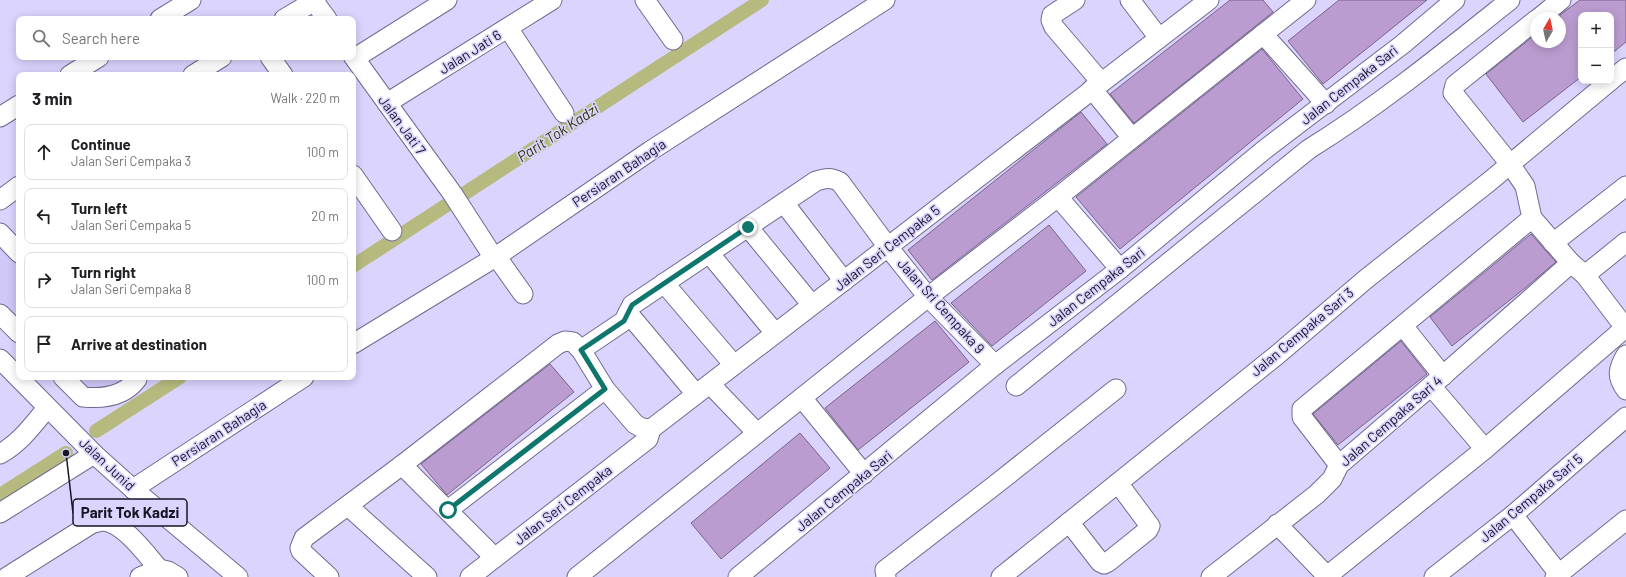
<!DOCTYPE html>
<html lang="en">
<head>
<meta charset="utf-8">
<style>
  :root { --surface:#fff; --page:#f2f2f2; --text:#202124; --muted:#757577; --line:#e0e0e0 }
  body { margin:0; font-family:Barlow,sans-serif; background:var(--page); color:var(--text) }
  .controls { position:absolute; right:12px; top:12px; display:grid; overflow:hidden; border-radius:8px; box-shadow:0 2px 10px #0003 }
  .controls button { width:36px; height:36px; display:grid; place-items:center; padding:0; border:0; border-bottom:1px solid var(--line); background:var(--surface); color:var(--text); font:20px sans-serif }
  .compass { position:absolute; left:1530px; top:12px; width:36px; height:36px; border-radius:50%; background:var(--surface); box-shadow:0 2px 10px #0003; rotate:9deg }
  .stop { position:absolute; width:12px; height:12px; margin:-9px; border:3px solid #0f766e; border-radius:50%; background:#fff }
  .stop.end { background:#0f766e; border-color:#fff; box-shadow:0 1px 4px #0008 }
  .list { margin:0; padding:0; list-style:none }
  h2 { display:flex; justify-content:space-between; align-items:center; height:52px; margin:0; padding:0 16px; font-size:17px }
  h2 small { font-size:13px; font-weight:400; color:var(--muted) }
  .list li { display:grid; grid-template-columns:26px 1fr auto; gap:12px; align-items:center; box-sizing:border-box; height:56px; margin:0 8px 8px; padding:0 8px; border:1px solid var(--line); border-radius:8px }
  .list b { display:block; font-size:15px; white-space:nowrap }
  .list p { margin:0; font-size:13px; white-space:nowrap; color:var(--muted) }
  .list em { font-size:13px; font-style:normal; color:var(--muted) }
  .icon { flex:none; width:22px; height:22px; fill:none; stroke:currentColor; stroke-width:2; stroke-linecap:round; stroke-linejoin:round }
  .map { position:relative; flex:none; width:1626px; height:577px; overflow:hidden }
  .search { position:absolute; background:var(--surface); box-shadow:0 2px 10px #0003; left:16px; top:16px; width:340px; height:44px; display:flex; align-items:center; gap:10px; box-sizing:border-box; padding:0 14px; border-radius:8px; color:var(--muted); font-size:15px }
  .panel { position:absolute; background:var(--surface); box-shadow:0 2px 10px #0003; left:16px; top:72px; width:340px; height:308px; border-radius:8px }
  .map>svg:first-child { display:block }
</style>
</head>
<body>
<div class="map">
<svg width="1626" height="577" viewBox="0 0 1626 577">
  <rect width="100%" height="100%" fill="#dad4fe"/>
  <g fill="#cfc8f9">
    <path d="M0,228L19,249V340L0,322Z"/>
    <path d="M56,377H139L109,400Z"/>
  </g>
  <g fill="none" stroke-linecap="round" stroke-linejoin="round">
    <g stroke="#b7ba7e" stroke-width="14">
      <path d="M353,266L762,0"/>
      <path d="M96,431L180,377"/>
      <path d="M0,495L66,453"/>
    </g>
  </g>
  <g fill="#bb9cd0" stroke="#786487">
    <path d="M1230,0H1263L1273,12L1134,123L1110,94Z"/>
    <path d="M1339,0H1427L1323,84L1288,41Z"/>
    <path d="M1580,0H1626V42L1611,54V15H1581V77L1523,122L1486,74L1536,34V42H1560V15Z"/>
    <path d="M1262,49L1303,99L1120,249L1076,197Z"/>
    <path d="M1081,112L1107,144L932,280L908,250Z"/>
    <path d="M1049,225L1086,271L992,346L951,303Z"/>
    <path d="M1531,234L1556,262L1525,288L1452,346L1430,317Z"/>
    <path d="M935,321L969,362L858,450L825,408Z"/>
    <path d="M1401,341L1427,374L1338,445L1313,414Z"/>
    <path d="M550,364L574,392L447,495L421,464Z"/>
    <path d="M800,433L830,468L721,559L691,523Z"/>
  </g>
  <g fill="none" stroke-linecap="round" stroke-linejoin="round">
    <defs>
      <g id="minor">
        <path d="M313,0L327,19"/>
        <path d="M645,0L673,40"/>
        <path d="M1075,0L1052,15L1051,20L1054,27L1101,82"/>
        <path d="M1130,0L1159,38"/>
        <path d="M1539,18L1561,0"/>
        <path d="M160,19L191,0"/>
        <path d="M284,19L316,0"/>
        <path d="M1536,20L1455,85L1453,93L1510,164L1525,186L1532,218L1571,263L1585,275L1626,329"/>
        <path d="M508,28L564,113"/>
        <path d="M1263,34L1326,104"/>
        <path d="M353,56L452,193L494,258"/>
        <path d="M270,57L283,75"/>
        <path d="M355,58L447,0"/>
        <path d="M70,75L99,57"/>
        <path d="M193,75L222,57"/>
        <path d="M1611,80L1626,68"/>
        <path d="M1092,89L1132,138"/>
        <path d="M387,103L552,0"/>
        <path d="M0,117L19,105"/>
        <path d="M353,175L392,231"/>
        <path d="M1058,197L1120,269"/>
        <path d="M0,200L19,186"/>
        <path d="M784,203L844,281"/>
        <path d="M748,227L812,305"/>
        <path d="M0,233L19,253"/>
        <path d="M1553,243L1626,186"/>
        <path d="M709,253L775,333"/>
        <path d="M496,256L523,294"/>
        <path d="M1585,275L1626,242"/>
        <path d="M664,283L734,365"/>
        <path d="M628,313L696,394"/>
        <path d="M0,314L19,333"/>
        <path d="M1403,326L1443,376"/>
        <path d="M353,344L494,258L650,151L885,0"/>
        <path d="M581,350L624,321L632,305L816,181C826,178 831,177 840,182L888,247L928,297L995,365"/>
        <path d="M1626,355C1618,369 1616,376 1626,390"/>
        <path d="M0,359L94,454L133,489L238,577"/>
        <path d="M63,377L83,397C103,399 124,397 137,379L135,377"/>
        <path d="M710,384L757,433"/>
        <path d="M1016,386L1309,149C1380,105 1445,52 1510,0"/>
        <path d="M1431,386L1485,449"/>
        <path d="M802,398L864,474"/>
        <path d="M0,454C20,443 32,426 47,408"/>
        <path d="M402,465L494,557"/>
        <path d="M1339,465L1302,417V409L1532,218"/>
        <path d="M133,489L304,377"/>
        <path d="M348,506L427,577"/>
        <path d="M448,510L605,389"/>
        <path d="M0,513L94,454"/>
        <path d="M1513,515L1559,574"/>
        <path d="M1069,522L1100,562L1104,564L1108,562L1148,530L1150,526L1118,483"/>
        <path d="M1277,524L1327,576"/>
        <path d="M159,569L168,571L178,577"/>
        <path d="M7,577L91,524C95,523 100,521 103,521C123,522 147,555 159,569"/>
        <path d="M140,577L159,569"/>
        <path d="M329,577L301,551L300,548L304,538L402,465L558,344L565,341L573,342L581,350L605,389L635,424L642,428L651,429L1209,0"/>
        <path d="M470,577L648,439L651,429"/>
        <path d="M577,577L928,297L1058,197L1306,0"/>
        <path d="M738,577L995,365L1120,269L1264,150L1403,44L1455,0"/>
        <path d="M886,577L885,570L995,485L1116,389"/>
        <path d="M1001,577L1277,355L1366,279L1490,181L1610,81"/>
        <path d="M1211,577L1317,494L1332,479L1339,465L1431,386L1571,263"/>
        <path d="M1326,577L1485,449L1625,328"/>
        <path d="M1434,577L1513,515L1626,417"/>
        <path d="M1555,577L1626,520"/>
      </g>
    </defs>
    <use href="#minor" stroke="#706b90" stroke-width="21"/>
    <use href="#minor" stroke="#fff" stroke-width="19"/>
  </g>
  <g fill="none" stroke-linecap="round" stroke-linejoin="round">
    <path stroke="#0f766e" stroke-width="5" d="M448,510L605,389L581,350L624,321L632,305L748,227"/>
  </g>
  <g text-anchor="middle" stroke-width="3.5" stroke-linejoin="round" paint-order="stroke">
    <g font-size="14" fill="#171524" stroke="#dad4fe">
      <text transform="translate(470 52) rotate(-32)" y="5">Jalan Jati 6</text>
      <text transform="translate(1349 85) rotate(-38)" y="5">Jalan Cempaka Sari</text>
      <text transform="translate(402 125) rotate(54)" y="5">Jalan Jati 7</text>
      <text transform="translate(619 173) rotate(-34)" y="5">Persiaran Bahagia</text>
      <text transform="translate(887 248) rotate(-38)" y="5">Jalan Seri Cempaka 5</text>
      <text transform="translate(1096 287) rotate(-38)" y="5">Jalan Cempaka Sari</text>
      <text transform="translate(941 306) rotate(48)" y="5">Jalan Sri Cempaka 9</text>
      <text transform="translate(1302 332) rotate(-40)" y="5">Jalan Cempaka Sari 3</text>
      <text transform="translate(1391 421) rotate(-41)" y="5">Jalan Cempaka Sari 4</text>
      <text transform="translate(219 433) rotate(-33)" y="5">Persiaran Bahagia</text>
      <text transform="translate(107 464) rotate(43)" y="5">Jalan Junid</text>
      <text transform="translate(844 491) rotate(-39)" y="5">Jalan Cempaka Sari</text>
      <text transform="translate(1531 498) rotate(-40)" y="5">Jalan Cempaka Sari 5</text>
      <text transform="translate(563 505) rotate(-38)" y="5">Jalan Seri Cempaka</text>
    </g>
    <g font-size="15" font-style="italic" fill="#363706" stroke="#dad4fe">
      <text transform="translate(558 133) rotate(-33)" y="5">Parit Tok Kadzi</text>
    </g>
  </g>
  <path fill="none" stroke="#171524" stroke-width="1.5" d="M66 453L73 513"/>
  <circle fill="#171524" stroke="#dad4fe" stroke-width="1.5" cx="66" cy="453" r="4"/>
  <rect fill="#dad4fe" stroke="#171524" stroke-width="1.5" x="73" y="499" width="114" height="27" rx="4"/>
  <g font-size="15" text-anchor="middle" font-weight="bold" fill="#171524">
    <text x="130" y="518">Parit Tok Kadzi</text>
  </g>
</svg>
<div class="controls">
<button>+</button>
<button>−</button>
</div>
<svg class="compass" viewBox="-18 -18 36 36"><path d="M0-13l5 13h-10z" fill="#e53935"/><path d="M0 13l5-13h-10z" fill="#757577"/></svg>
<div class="stop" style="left:448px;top:510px"></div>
<div class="stop end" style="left:748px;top:227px"></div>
<div class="search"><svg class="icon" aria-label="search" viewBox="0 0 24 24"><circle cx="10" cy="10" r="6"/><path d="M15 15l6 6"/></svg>Search here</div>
<section class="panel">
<h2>3 min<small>Walk · 220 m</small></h2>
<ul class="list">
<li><svg class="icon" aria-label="ahead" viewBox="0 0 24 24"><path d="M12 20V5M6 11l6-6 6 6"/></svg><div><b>Continue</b><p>Jalan Seri Cempaka 3</p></div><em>100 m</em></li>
<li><svg class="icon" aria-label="left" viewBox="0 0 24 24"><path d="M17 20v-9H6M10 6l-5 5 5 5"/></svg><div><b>Turn left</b><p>Jalan Seri Cempaka 5</p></div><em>20 m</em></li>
<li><svg class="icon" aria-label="right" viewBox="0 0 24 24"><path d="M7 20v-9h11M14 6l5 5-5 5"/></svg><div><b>Turn right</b><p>Jalan Seri Cempaka 8</p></div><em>100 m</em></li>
<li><svg class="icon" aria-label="arrive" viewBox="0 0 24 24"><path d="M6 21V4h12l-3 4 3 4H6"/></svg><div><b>Arrive at destination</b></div></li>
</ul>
</section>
</div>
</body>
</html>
